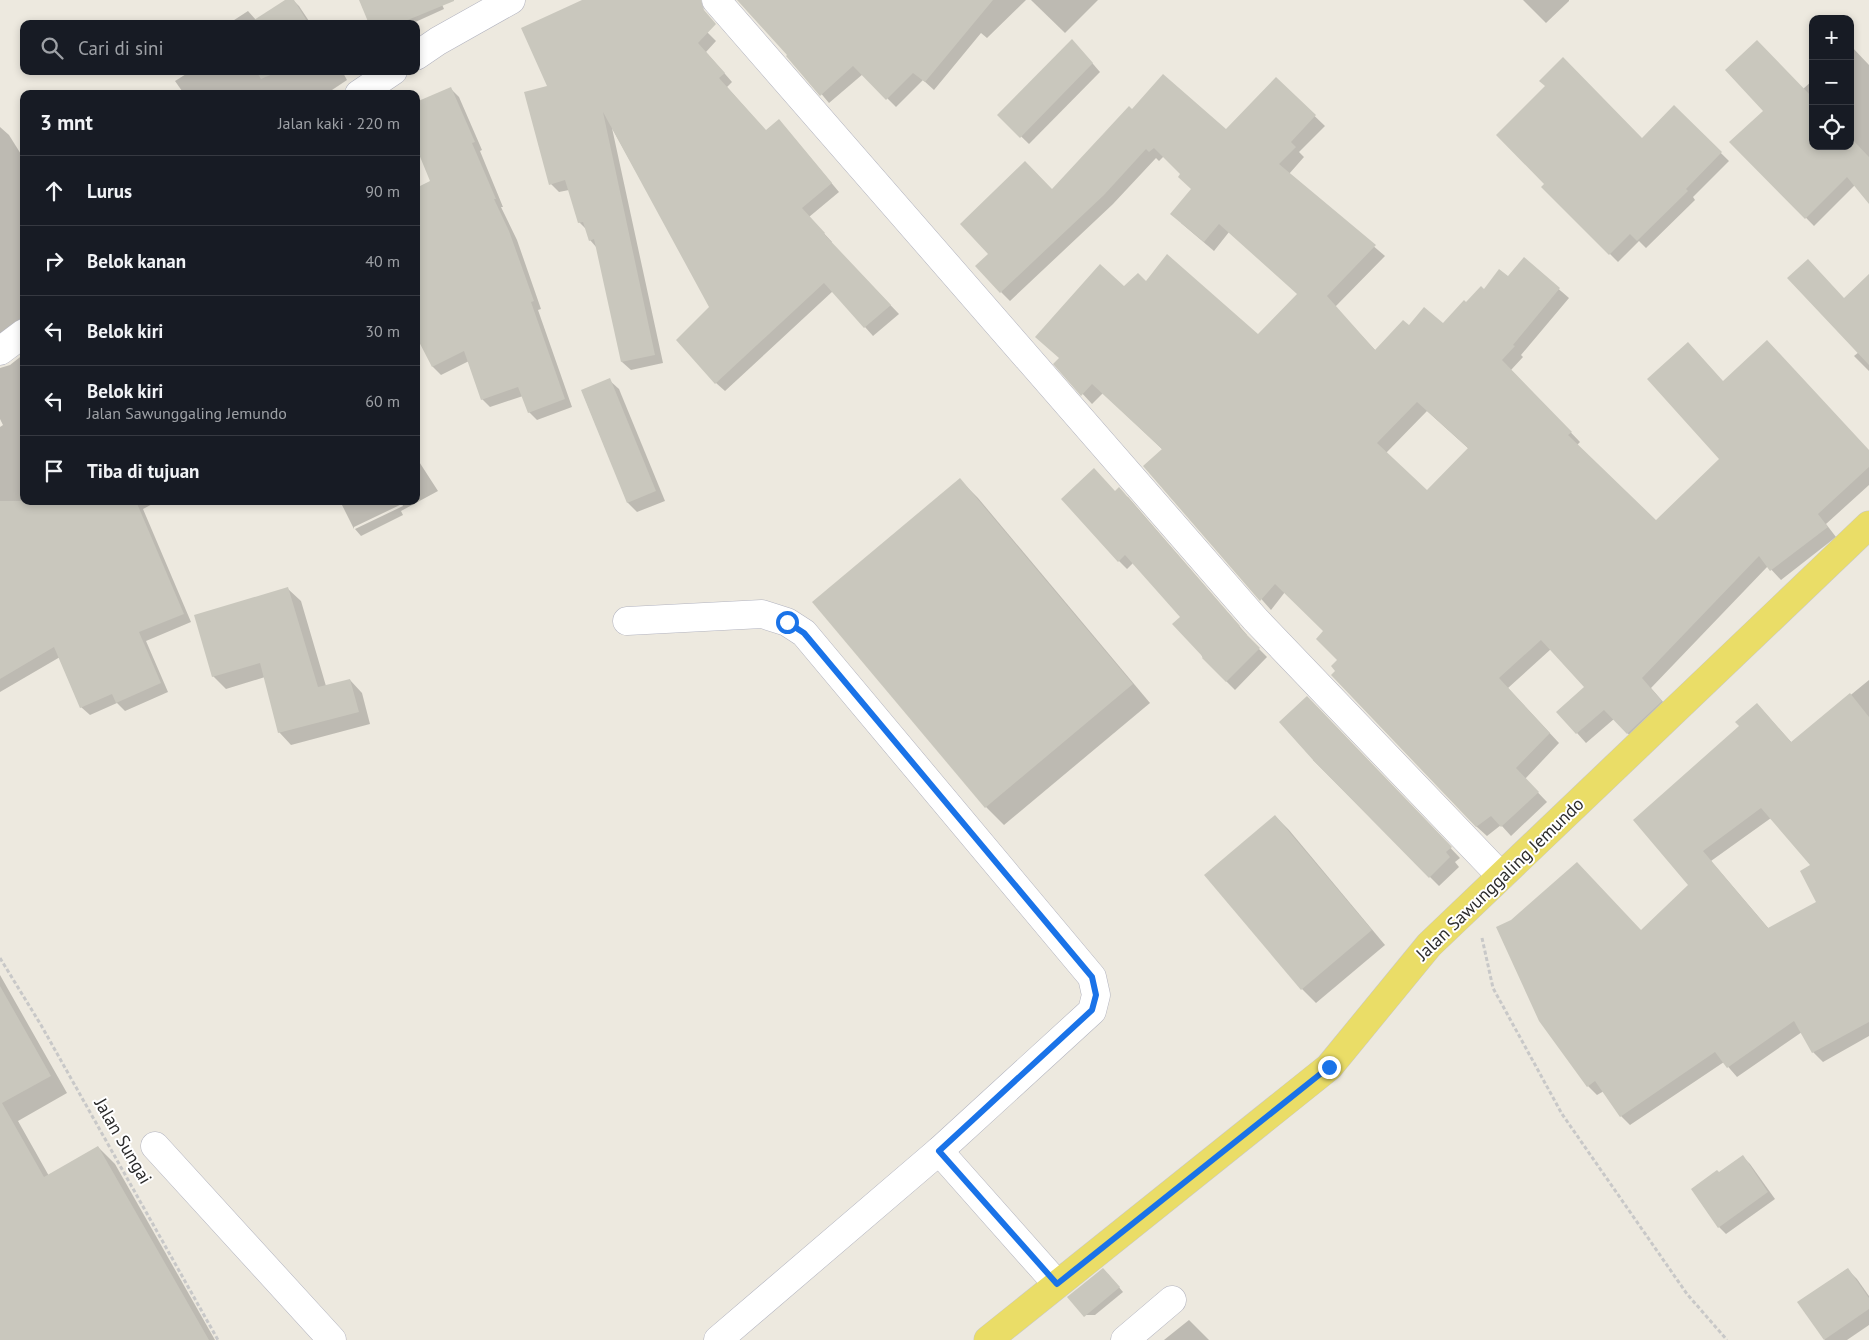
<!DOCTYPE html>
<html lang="id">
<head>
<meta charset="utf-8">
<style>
  :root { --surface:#171b24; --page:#242831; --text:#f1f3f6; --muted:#9ea1a6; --line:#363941 }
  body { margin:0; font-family:"PT Sans",sans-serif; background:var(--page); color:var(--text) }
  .controls { position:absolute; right:15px; top:15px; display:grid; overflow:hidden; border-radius:10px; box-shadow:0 2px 8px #0003 }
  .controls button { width:45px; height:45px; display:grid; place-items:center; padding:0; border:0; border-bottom:1px solid var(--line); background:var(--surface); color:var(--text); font:25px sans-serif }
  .stop { position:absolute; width:15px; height:15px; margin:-11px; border:4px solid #1a73e8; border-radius:50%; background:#fff }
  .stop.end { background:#1a73e8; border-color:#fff; box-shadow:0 1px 5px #0008 }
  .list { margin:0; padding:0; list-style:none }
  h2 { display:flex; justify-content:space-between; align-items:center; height:65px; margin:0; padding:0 20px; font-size:21px }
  h2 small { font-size:16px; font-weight:400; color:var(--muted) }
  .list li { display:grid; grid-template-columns:32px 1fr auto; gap:15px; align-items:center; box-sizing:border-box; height:70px; padding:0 20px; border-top:1px solid var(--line) }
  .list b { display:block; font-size:19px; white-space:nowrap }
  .list p { margin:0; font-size:16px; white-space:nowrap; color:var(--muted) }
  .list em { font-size:16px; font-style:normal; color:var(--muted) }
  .icon { flex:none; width:28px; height:28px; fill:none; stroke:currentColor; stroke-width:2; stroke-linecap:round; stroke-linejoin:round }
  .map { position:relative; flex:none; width:1869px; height:1340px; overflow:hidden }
  .search { position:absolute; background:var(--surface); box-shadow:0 2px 8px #0003; left:20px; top:20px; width:400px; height:55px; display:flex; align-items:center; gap:12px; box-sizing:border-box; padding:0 18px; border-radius:10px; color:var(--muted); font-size:19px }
  .panel { position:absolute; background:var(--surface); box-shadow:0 2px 8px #0003; left:20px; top:90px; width:400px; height:415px; border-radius:10px }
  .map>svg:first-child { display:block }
</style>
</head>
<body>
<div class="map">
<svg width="1869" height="1340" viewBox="0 0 1869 1340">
  <rect width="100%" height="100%" fill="#ede9df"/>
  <g fill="#0003" fill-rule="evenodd">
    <path d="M287,0H293L299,6L311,24H228L248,11L256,20Z"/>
    <path d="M361,0H440L444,9L411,24H370Z"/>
    <path d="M610,0H675L716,41L706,52L732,82L727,87L766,131L779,120L839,192L809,217L832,242L831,243L899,314L873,336L833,291L725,391L716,383L711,307L612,128L663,363L631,370L622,362L597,248L590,240L587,230L579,222L569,190L559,192L551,184L549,87Z"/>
    <path d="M739,0H1026L987,38L981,33L934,90L923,80L896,107L863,74L829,103L789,55Z"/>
    <path d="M1031,0H1098L1065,33Z"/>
    <path d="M1523,0H1569V1L1546,23Z"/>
    <path d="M1851,46L1869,65V202L1855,185L1814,226L1763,174L1803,89L1813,80V146H1850Z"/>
    <path d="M1080,49L1100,72L1029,144L999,115Z"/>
    <path d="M191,71H342L347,80L326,94H178L182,91L175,81Z"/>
    <path d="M1276,79L1325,126L1299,152L1304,157L1289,174L1385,256L1335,307L1376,351L1409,327L1443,325L1466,304L1484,291L1509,278L1524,259L1569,298L1521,355L1523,357L1511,370L1580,442L1577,445L1656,522L1721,459L1723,382L1869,451V485L1826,524L1836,537L1781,580L1768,566L1651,688L1671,711L1637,743L1614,719L1586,743L1577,733L1586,687L1551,649L1508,688L1559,743L1525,779L1547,802L1511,836L1501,825L1487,836L1477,827L1332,675L1337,671L1339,660L1325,631L1285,592L1271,610L1144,466L1163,450L1103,393L1092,404L1055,364L1124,288L1146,283L1258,336L1299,294L1229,232L1214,251L1181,223L1192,189L1182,174L1164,156L1159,161L1156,158L1113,204L1010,301L1001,292L1052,190L1132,111L1226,131ZM1427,411L1469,449L1427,492L1386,453Z"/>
    <path d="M451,89L459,97L482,150L480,151L503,207H501L517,240L541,309L538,310L572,407L537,420L529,412L523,396L490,407L482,399L469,361L441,375L433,367L421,343L416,345V184L419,188L431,182Z"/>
    <path d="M1674,107L1729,161L1693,197L1695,200L1646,248L1639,241L1618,262L1543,187L1642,139Z"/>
    <path d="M0,127L9,135L24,159V328L0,346Z"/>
    <path d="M1869,276V371L1854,356L1859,352L1844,299Z"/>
    <path d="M24,354V501H158L143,509L191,622L146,641L168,692L125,711L117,703L90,715L81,707L60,657L0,692V427L3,425L0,419V368L10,365Z"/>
    <path d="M609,380L619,389L665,501L637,512L628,503L582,391Z"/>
    <path d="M416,457L438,491L401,511L403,515L361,536L355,529L403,506L402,504L354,527V529L340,501H416Z"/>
    <path d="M960,480L978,498L1150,703L1004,825L986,807Z"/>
    <path d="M1115,493L1128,497L1247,635L1246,636L1267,657L1235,690L1203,658L1182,617L1133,563L1127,569L1119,561Z"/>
    <path d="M288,589L301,601L326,686L350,680L362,693L370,724L291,745L279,732L265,677L226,689L213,676Z"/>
    <path d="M1869,680V1036L1823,1062L1813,1052L1802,1032L1737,1077L1724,1062L1630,1125L1621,1116L1604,1091L1597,1095L1588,1086L1641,932L1690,886L1740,726L1757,704L1792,743ZM1771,818L1812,866L1818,902L1769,929L1711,861Z"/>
    <path d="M1317,707L1460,858L1455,862L1459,867L1439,886L1313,760Z"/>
    <path d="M1275,816L1289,830L1385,945L1316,1003L1302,989Z"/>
    <path d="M0,975L67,1093L18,1121L49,1176L98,1147L115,1164L215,1340H0Z"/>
    <path d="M1743,1157L1750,1164L1775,1199L1726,1234L1719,1227V1174Z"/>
    <path d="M1847,1269L1857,1279L1869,1296V1325L1847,1340H1825L1799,1303Z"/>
    <path d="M1108,1274L1123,1292L1095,1315H1085Z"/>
    <path d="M1189,1320L1209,1340H1164Z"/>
  </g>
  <g fill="#c9c7bd" fill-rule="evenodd">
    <path d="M285,0H294L309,24H248Z"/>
    <path d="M359,0H454V1L398,24H369Z"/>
    <path d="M582,0H701L704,10L716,24L698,43L725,73L719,78L766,130L779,119L832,183L802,208L825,233L824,234L891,305L864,328L824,283L715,384L676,340L709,307L603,112L655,355L621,362L594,239L589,241L583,222L578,223L565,180L549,185L524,92L547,86L521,28Z"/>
    <path d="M737,0H993L925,82L913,73L886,100L853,66L820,96L786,56L787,55Z"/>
    <path d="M1072,39L1093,63L1020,138L997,115Z"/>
    <path d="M1757,40L1813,98V146H1850V137L1869,157V204L1847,177L1805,219L1729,142L1763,111L1725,70Z"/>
    <path d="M1563,57L1642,138L1674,105L1722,152L1686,189L1688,191L1637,241L1630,234L1609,255L1541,187L1544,184L1496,135L1545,86L1539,81Z"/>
    <path d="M256,71H280L261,79Z"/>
    <path d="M1163,74L1226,129L1276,77L1316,115L1291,142L1296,147L1279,164L1376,245L1327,296L1375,350L1403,320L1409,325L1424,307L1443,323L1464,300L1466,302L1481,286L1484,289L1499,269L1508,276L1524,257L1560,288L1513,345L1515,346L1502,360L1572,432L1568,435L1656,520L1719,459L1647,379L1688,342L1723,381L1767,340L1869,450V467L1818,514L1828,527L1770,571L1759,556L1642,678L1662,701L1627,734L1604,710L1576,734L1556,712L1584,687L1541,640L1499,678L1550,733L1516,768L1539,792L1501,827L1491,816L1476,827L1331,675L1335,671L1331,666L1337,660L1316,639L1323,631L1275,584L1260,601L1143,466L1162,449L1092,384L1081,396L1053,364L1059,358L1035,337L1100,264L1124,286L1138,273L1146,281L1167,254L1258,334L1297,294L1219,224L1204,242L1170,214L1191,189L1178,177L1180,174L1154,148L1149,152L1146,149L1104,195L1000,293L975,266L988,254L960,224L1025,161L1052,189L1129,106L1132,109ZM1417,402L1468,448L1427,490L1377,443Z"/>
    <path d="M451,87L475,142L472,143L496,199H494L509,231L534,301L531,302L565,399L528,413L518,387L481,400L464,351L432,367L416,336V188L430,181L416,147V102Z"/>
    <path d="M1808,259L1844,298L1869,274V365L1787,278Z"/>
    <path d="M610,378L656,491L627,503L581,390Z"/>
    <path d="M1094,468L1115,491L1119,487L1240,626L1239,627L1260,648L1226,682L1202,658L1203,657L1172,624L1180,617L1125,555L1118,562L1061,499Z"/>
    <path d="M960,478L1133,684L985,808L812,602Z"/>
    <path d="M0,501H136L184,614L139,632L161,683L116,703L112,694L80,708L54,647L0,679Z"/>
    <path d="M288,587L318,687L350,679L359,712L278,733L260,663L212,677L194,615Z"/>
    <path d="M1850,693L1869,717V1022L1812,1053L1794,1021L1727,1068L1715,1052L1620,1117L1595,1081L1587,1087L1539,1021L1496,927L1511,920L1577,862L1641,930L1688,885L1633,820L1739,726L1735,722L1757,703L1791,742ZM1761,808L1810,865L1800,871L1816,902L1768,928L1703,851Z"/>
    <path d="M1307,696L1452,847L1446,852L1450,857L1429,878L1313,760L1279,722Z"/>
    <path d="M1275,815L1372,930L1301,990L1204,875Z"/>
    <path d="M0,986L51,1076L2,1103L44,1177L98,1146L209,1340H0Z"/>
    <path d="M1743,1155L1768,1192L1718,1228L1691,1189L1717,1170L1719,1172Z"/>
    <path d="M1103,1268L1120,1287L1084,1317L1067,1297Z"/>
    <path d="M1848,1268L1869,1298V1309L1824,1340L1797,1302Z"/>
  </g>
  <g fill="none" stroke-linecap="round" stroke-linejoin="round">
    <defs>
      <g id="minor">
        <path d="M716,0L1255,619L1501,876"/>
        <path d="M416,56L438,41L511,0"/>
        <path d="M359,94L393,71"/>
        <path d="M0,351L24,333"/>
        <path d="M627,621L762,614L787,622L804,633L1092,977L1096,995L1092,1011L939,1151"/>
        <path d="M155,1146L332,1340"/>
        <path d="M718,1340L939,1151L1057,1284"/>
        <path d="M1125,1340L1172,1300"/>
      </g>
      <path id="major" d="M988,1340L1329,1067L1429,945L1869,525"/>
    </defs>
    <use href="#minor" stroke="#b2b3bf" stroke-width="29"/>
    <use href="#major" stroke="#c8c8c8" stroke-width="29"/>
    <g stroke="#c8c8c8" stroke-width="3" stroke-dasharray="4 2.5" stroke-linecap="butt">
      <path d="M1482,938L1493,988L1562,1114L1687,1294L1727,1340"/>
      <path d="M0,958L41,1025L218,1340"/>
    </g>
    <use href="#minor" stroke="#fff" stroke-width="28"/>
    <use href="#major" stroke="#eadd67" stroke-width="28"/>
  </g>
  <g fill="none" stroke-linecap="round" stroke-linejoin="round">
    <path stroke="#1a73e8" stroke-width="6" d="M787,622L804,633L1092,977L1096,995L1092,1010L939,1151L1057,1284L1329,1067"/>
  </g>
  <g text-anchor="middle" stroke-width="4" stroke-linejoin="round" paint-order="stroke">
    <g font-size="18" fill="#2c2c2c" stroke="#fff">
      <text transform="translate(1500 879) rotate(-44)" y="6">Jalan Sawunggaling Jemundo</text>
      <text transform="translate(123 1141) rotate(60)" y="6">Jalan Sungai</text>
    </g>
  </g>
</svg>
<div class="controls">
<button>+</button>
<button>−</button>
<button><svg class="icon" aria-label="locate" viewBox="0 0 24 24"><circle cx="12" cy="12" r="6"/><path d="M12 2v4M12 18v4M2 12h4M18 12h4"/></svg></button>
</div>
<div class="stop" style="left:787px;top:622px"></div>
<div class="stop end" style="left:1329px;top:1067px"></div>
<div class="search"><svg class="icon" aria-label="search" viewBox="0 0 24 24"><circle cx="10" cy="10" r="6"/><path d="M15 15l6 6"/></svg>Cari di sini</div>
<section class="panel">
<h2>3 mnt<small>Jalan kaki · 220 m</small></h2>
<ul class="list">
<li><svg class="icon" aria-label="ahead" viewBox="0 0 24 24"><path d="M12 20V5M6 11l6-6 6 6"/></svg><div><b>Lurus</b></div><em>90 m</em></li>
<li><svg class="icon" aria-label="right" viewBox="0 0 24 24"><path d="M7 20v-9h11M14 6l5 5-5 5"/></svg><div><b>Belok kanan</b></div><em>40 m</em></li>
<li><svg class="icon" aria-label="left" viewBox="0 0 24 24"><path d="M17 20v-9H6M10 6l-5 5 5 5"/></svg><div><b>Belok kiri</b></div><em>30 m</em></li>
<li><svg class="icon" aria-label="left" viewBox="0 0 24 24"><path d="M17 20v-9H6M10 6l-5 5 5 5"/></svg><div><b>Belok kiri</b><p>Jalan Sawunggaling Jemundo</p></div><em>60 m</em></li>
<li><svg class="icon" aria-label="arrive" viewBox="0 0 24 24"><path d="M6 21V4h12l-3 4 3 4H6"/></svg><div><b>Tiba di tujuan</b></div></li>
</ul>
</section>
</div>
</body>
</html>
